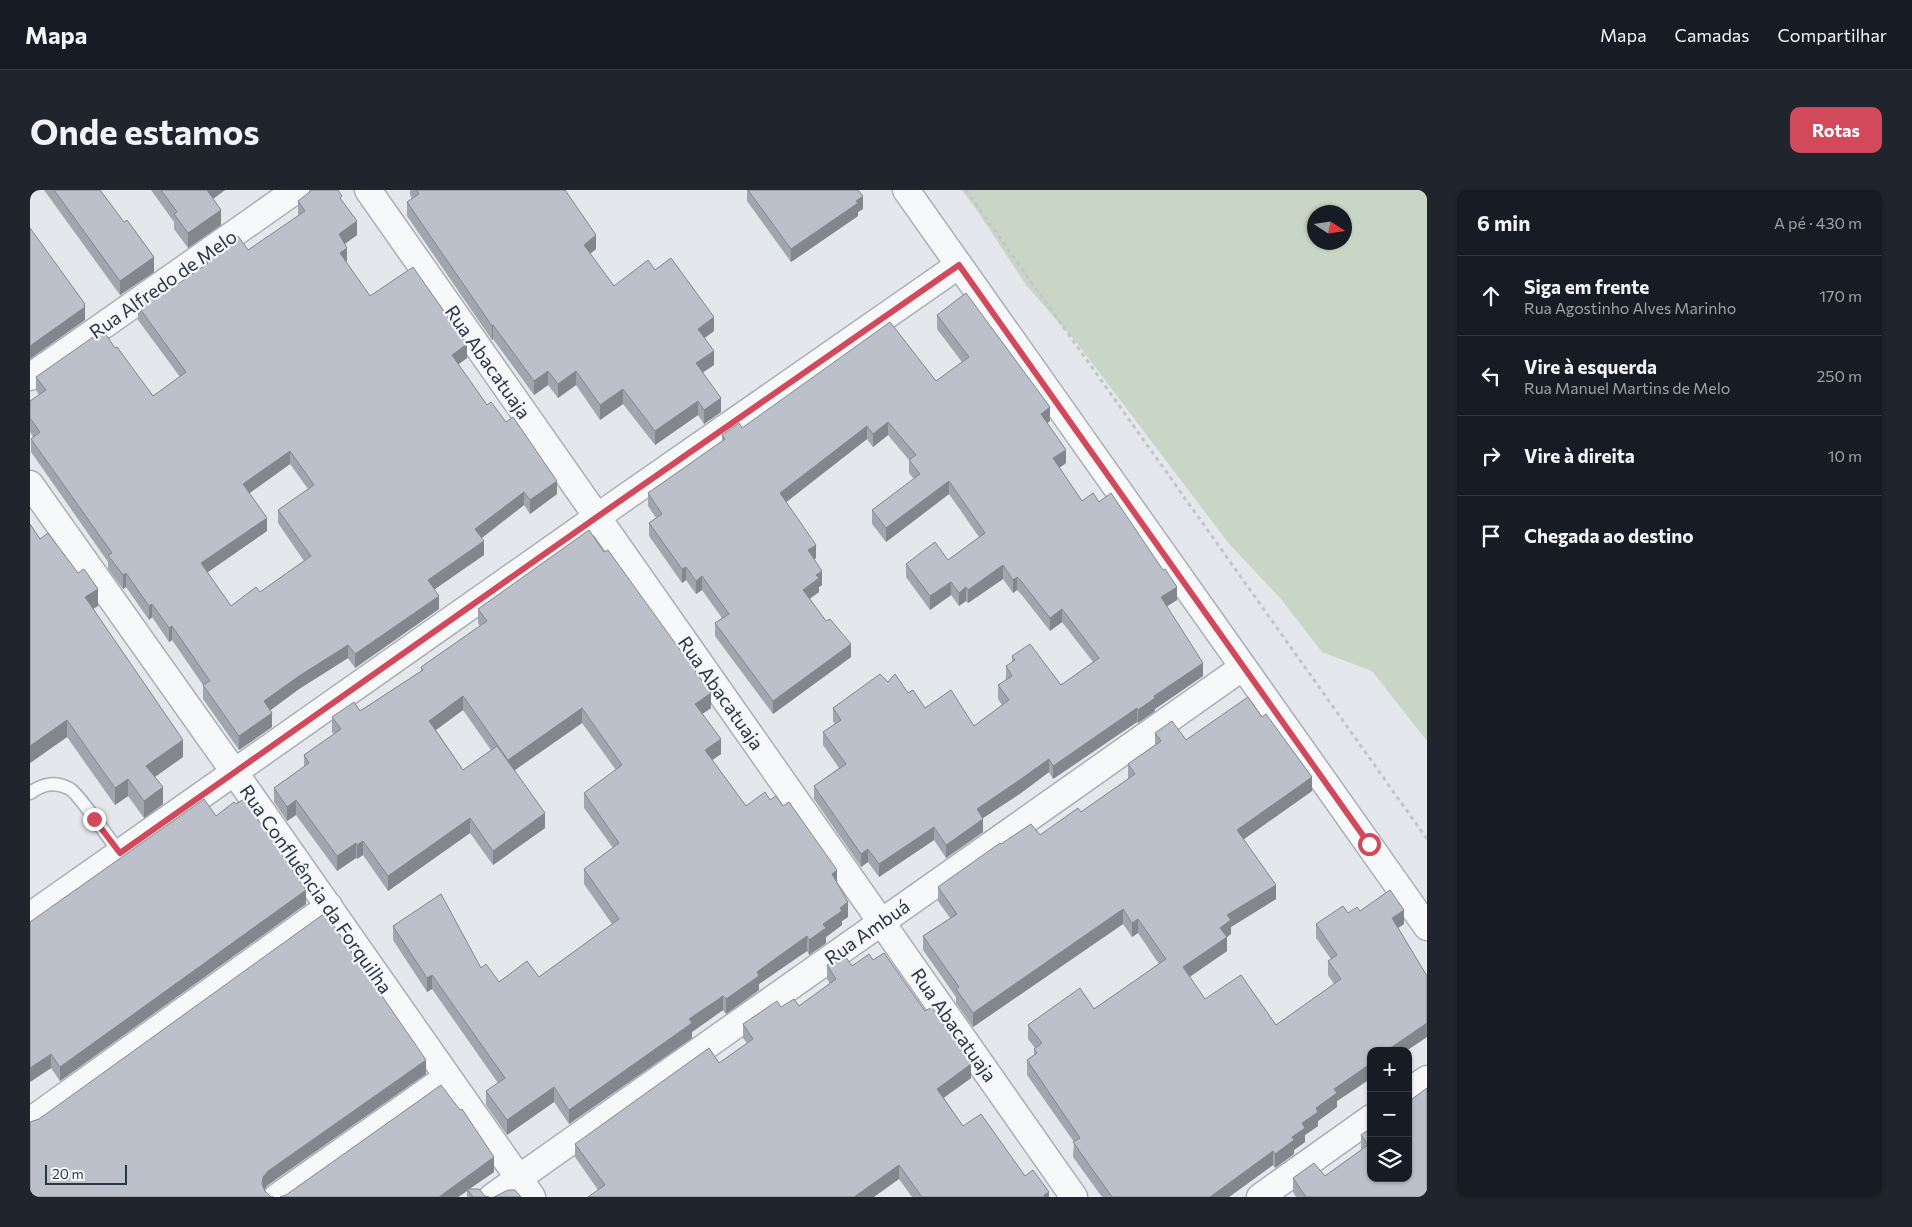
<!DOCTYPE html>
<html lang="pt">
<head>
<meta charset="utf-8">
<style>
  :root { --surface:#171b24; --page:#20242c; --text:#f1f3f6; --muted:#9ea1a6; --line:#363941; --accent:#d1495b }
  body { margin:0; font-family:Commissioner,sans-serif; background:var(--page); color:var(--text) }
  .controls { position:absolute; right:15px; bottom:15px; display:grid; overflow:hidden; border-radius:10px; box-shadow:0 1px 4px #0004 }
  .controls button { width:45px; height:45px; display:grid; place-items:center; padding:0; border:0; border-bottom:1px solid var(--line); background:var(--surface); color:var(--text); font:25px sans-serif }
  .compass { position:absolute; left:1277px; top:15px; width:45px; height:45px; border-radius:50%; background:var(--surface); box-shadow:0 1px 4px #0004; rotate:102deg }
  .scale { position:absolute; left:15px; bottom:12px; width:82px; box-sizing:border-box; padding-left:5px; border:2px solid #2b3445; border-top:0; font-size:14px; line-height:18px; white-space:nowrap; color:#2b3445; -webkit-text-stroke:4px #f4f6f9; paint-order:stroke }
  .stop { position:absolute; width:15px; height:15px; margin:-11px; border:4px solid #d1495b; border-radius:50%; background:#fff }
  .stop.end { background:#d1495b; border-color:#fff; box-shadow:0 1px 5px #0008 }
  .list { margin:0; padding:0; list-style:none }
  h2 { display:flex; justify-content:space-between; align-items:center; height:65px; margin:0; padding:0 20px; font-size:21px }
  h2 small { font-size:16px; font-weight:400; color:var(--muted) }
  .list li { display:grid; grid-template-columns:32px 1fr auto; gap:15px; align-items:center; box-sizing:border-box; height:80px; padding:0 20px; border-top:1px solid var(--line) }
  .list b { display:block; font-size:19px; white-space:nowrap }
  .list p { margin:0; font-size:16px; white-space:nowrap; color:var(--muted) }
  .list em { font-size:16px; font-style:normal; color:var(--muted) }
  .icon { flex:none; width:28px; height:28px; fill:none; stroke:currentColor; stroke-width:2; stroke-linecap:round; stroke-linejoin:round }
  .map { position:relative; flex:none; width:1397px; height:1007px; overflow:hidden; border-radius:10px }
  header { display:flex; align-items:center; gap:30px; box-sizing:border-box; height:70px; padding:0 25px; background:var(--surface); border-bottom:1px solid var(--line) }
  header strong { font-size:24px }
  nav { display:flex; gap:28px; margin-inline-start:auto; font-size:18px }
  .intro { display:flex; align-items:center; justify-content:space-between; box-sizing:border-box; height:120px; padding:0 30px }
  h1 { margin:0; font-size:35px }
  .button { padding:12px 22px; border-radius:10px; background:var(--accent); color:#fff; font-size:18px; font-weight:700 }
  main { display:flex; gap:30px; padding:0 30px }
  aside { flex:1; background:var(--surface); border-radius:10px; box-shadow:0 1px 4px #0004 }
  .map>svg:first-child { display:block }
</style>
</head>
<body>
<header>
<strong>Mapa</strong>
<nav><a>Mapa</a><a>Camadas</a><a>Compartilhar</a></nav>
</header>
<div class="intro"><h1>Onde estamos</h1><a class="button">Rotas</a></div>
<main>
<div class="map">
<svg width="1397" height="1007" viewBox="0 0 1397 1007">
  <rect width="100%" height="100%" fill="#e4e7ec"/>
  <path fill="#c9d6c5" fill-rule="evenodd" d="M932,0H1397V551L1342,481L1292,462L1251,409L1200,355L1046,152L996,95L948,22ZM1284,22H1314V52H1284Z"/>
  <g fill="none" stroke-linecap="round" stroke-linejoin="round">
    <defs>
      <path id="service" d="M0,603C13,594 24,591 40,599C48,603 82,653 90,663"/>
      <g id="minor">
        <path d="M338,0L1044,1007"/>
        <path d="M876,0L1397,737"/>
        <path d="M0,187L266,0"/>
        <path d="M0,294L205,583L502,1007"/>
        <path d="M0,726L567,327L929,75"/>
        <path d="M1378,902L1397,889"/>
        <path d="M0,931L299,716"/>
        <path d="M247,1007L417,887"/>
        <path d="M462,1007L1213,477"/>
        <path d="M1230,1007L1341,928"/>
      </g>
    </defs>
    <use href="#service" stroke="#a9aeb7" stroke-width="15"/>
    <use href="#minor" stroke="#a9aeb7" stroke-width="29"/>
    <path stroke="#c2c5cb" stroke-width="3" stroke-dasharray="4 4" stroke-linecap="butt" d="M936,0L1397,649"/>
    <use href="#service" stroke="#f7f8fa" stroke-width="12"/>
    <use href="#minor" stroke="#f7f8fa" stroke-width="26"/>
  </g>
  <g fill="#a1a5ae" fill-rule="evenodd">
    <path d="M14,0H70L124,82L90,105Z"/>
    <path d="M121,0H195L183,9L191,35L158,58L144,39V32Z"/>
    <path d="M380,0H535L566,59L560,64L584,96L625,80L684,141L674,148L684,175L673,182L691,222L674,234L668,225L625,255L593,214L570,230L546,195L528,208L518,195L504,205L463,149L462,150L377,26V12L382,8L380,5Z"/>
    <path d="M717,0H828L833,19L828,22V26L761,72L717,11Z"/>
    <path d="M268,11H312L327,45L315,54L317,71L316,72L340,106L437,168L428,174L457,215L527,304L500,324L494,315L452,348L454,365L404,399L409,419L325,478L318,468L269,499L240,520L242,537L209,560L173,509V495L142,450L139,452L122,427L119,430L96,397L93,399L78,379V372L1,262V249L3,247L0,242V211L9,205L6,200V187L85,158L123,206L150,187L108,130V116L145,96L175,75V68L218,60L269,26L268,24ZM260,274L278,299L248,320V333L274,371L230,402L201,416L177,382L237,341L219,303Z"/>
    <path d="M907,125L1020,231L1017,233L1036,273L1029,278L1052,311L1069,312L1147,410L1137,416L1173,486L1125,519V521L1108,533L1107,532L1023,589L1019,582L991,603L953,628V642L916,668L904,650L849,687L838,672L831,677L784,609V596L809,578L793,555V542L805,534L803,531V518L858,492L878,503L895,518L944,536L972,515L968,509V495L976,490V476L982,472V466L1031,495L1063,472L1032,432L1020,441L991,404L987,400L983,403L973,389L938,413L936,411L929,416L921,405L900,420L876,387V374L918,370L949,347L919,304L856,352L842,334V320L884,289L879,283V270L858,245L843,257L837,249L756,312L786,368L784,370L792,395L789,397V402L780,409L821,467L743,524L685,446V433L692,428L672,400L666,404L656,390L652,393L619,346V333L626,328L618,316V303L692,251V245L712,238L906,191L932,172L907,139Z"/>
    <path d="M0,334L10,349L68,416L63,418L153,567L125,587L133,614L114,628L98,606L85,615L37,547L0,573Z"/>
    <path d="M448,419L681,518L672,524L691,564L682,570L716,616L807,692L818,727L812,731V735L796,747V753L779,765L777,761L746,782L729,794V800L696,824L693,820L662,842V848L539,934L524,912L477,945L456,915V901L468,893L402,799L397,802L363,750V736L451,778L469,792L509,787L582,734L554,694V679L583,658L554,618V603L586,580L552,533L484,580L515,638L463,675L440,643L358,701L333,665L327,669L326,668L307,681L266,625L257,631L244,612V598L274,577V565L304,544L302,542V527L330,521L391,481V477L450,436L448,433ZM433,520L461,560L433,580L406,540Z"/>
    <path d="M1125,543L1156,550L1282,601L1214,649L1246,709L1201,737V744L1197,747V761L1160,787L1175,809L1246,835L1304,794L1298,785V771L1301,769L1286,748V734L1318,723L1330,721L1374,734L1368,738L1397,786V847L1376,861H1341V885L1340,886V889L1307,911V917L1288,931V936L1275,945V952L1264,960V964L1245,978L1243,975L1199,1007H1072L1043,967L1044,952L997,885V870L1004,865V859L1005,858L998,849V835L1064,819L1129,774L1108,743L1102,747L1093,734L943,837L926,813V807L893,760V746L920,728L908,711V697L971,654L1010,645L1051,622L1098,589V574L1125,555Z"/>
    <path d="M186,626L276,714L30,891L21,878L0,892Z"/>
    <path d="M843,770L941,888L914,908L933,936L995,986L1019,1007H882L869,989L568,1000L545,967V954L689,873L717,853L713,848V834L751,817L769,816L800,794L797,789V775L822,776Z"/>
    <path d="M1331,945L1397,1007H1266L1263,1002V988L1295,986L1331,960Z"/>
    <path d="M464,982L439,999L455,1006L459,1007H437V1001L428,1007H250Z"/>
  </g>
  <g fill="#83868d">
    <path d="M176,0H195L176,14Z"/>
    <path d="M833,6V19L828,22V26L761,72V59Z"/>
    <path d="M191,20V35L158,58V43Z"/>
    <path d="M327,31V45L309,58V44Z"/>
    <path d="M566,45V59L554,69V55Z"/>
    <path d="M317,58V71L310,77V63Z"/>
    <path d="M124,67V82L90,105V91Z"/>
    <path d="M55,114V130L0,169V156Z"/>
    <path d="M684,127V141L668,153V139Z"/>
    <path d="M463,135V149L462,150V136Z"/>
    <path d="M437,154V168L422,179V165Z"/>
    <path d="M684,161V175L666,187V173Z"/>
    <path d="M518,181V195L504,205V191Z"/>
    <path d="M546,181V195L528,208V194Z"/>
    <path d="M593,199V214L570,230V215Z"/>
    <path d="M691,208V222L674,234V220Z"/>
    <path d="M668,211V225L625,255V241Z"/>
    <path d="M1020,217V231L1011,238V224Z"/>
    <path d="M858,232V245L843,257V244Z"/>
    <path d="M837,236V249L750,317V303Z"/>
    <path d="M1036,260V273L1023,282V268Z"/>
    <path d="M260,261V274L213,308V294Z"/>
    <path d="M527,291V304L500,324V310Z"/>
    <path d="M919,291V304L856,352V338Z"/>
    <path d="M494,302V315L445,353V339Z"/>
    <path d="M237,328V341L171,387V373Z"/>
    <path d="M454,351V365L398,404V390Z"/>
    <path d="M786,355V368L778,374V360Z"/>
    <path d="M973,375V389L938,413V400Z"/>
    <path d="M656,377V390L652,393V379Z"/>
    <path d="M792,381V395L789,397V402L773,413V400L786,385Z"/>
    <path d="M96,383V397L93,399V385Z"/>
    <path d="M672,386V400L666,404V391Z"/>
    <path d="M987,387V400L983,403V390Z"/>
    <path d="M921,392V405L900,420V406Z"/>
    <path d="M936,397V411L929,416V403Z"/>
    <path d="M1147,397V410L1131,420V407Z"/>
    <path d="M68,399V416L55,424V407Z"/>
    <path d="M409,406V419L325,478V464Z"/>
    <path d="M122,414V427L119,430V416Z"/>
    <path d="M1032,419V432L1020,441V428Z"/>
    <path d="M142,436V450L139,452V438Z"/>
    <path d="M821,454V467L743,524V511Z"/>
    <path d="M318,455V468L269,499L234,525V511L269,486Z"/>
    <path d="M1173,473V486L1125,519V521L1108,533V520L1124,506Z"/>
    <path d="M681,503V518L665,529V514Z"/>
    <path d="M433,506V520L399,545V531Z"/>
    <path d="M552,518V533L478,585V570Z"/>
    <path d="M1107,518V532L1023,589V576Z"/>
    <path d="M242,523V537L209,560V546Z"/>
    <path d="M37,530V547L0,573V556Z"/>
    <path d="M691,549V564L675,575V560Z"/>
    <path d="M153,550V567L116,593V576Z"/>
    <path d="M1019,569V582L991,603L947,632V619Z"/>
    <path d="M1282,587V601L1207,654V640Z"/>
    <path d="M98,589V606L85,615V598Z"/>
    <path d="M133,597V614L114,628V611Z"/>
    <path d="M266,610V625L257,631V617Z"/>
    <path d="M515,623V638L463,675V661Z"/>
    <path d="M440,628V643L358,701V686Z"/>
    <path d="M953,629V642L916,668V655Z"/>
    <path d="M904,637V650L849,687V674Z"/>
    <path d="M333,651V665L327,669V655Z"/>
    <path d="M326,653V668L307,681V666Z"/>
    <path d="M838,659V672L831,677V664Z"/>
    <path d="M807,680V695L802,684Z"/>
    <path d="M1246,695V709L1201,737V744L1197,747V761L1153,791V777L1190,738L1197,725Z"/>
    <path d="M276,700V714L30,891V877Z"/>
    <path d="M818,712V727L812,731V735L796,747V753L779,765V750L793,734L810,718Z"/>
    <path d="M1093,719V734L943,837V823Z"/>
    <path d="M1374,720V734L1362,742V728Z"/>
    <path d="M1108,729V743L1102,747V733Z"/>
    <path d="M777,746V761L729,794V800L696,824V809L727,782Z"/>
    <path d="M402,785V799L397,802V788Z"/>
    <path d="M693,806V820L662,842V848L539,934V920L659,829Z"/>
    <path d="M1397,833V847L1376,861H1356Z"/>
    <path d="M21,864V878L0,892V878Z"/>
    <path d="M396,870V884L238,995L233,1001L232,994L233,987L238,981Z"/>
    <path d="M1341,871V885L1340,886V889L1307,911V917L1288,931V936L1275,945V952L1264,960V964L1245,978V964L1262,947L1272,933L1304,899Z"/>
    <path d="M941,874V888L907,912V899Z"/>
    <path d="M524,897V912L477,945V930Z"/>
    <path d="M1243,961V975L1199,1007H1180Z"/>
    <path d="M464,967V982L438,1000L437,999V1001L428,1007H409Z"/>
    <path d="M869,975V989L844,1007H824Z"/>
    <path d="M1019,1002V1007H1014V1005Z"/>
  </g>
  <g fill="#bbc0ca" stroke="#83868d" fill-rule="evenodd">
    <path d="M24,0H70L94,32L97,30L124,67L90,91Z"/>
    <path d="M131,0H177L191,20L158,43L144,24L147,22Z"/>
    <path d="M282,0H308L312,6L310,8L327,31L309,44L317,58L310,63L340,106L383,77L437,154L422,165L457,215L461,212L476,232L483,227L527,291L500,310L494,302L445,339L454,351L398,390L409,406L325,464L318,455L269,486L234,511L242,523L209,546L173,495L180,491L142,436L139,438L122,414L119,416L96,383L93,385L78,365L82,363L1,249L10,242L0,228V211L16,200L6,187L73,140L85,158L87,157L123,206L156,182L108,116L142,92L145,96L178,73L175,68L208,46L218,60L275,21L268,11ZM260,261L284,295L248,320L281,366L230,402L226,397L201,416L171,373L237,328L213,294Z"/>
    <path d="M386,0H535L566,45L554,55L584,96L618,70L625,80L641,68L684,127L668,139L684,161L666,173L691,208L674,220L668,211L625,241L593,199L570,215L546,181L528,194L518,181L504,191L463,135L462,136L377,12L389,4Z"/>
    <path d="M718,0H828L833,6L826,11L828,13L761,59Z"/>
    <path d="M0,38L55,114L54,115L55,117L0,156Z"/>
    <path d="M936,103L1020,217L1011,224L1036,260L1023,268L1052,311L1063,303L1069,312L1081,303L1133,380L1135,379L1147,397L1131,407L1173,473L1124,506L1125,508L1108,520L1107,518L1023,576L1019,569L991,589L947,619L953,629L916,655L904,637L849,674L838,659L831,664L784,596L816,574L793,542L811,530L803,518L850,484L858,492L865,484L878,503L883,500L895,518L921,500L944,536L979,510L968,495L982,486L976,476L985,470L982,466L1000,454L1031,495L1069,468L1032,419L1020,428L991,391L987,387L983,390L973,375L938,400L936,397L929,403L921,392L900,406L876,374L905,352L918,370L955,343L919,291L856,338L842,320L890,284L879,270L886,265L858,232L843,244L837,236L750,303L786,355L778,360L792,381L786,385L789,388L773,400L796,431L800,429L821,454L743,511L685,433L699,424L672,386L666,391L656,377L652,379L619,333L632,324L618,303L695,249L692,245L709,233L712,238L860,132L906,191L939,167L907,125Z"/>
    <path d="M0,334L10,349L18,343L48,383L54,379L68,399L55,407L153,550L116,576L133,597L114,611L98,589L85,598L37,530L0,556Z"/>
    <path d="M559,340L574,362L578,360L681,503L665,514L691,549L675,560L716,616L735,602L740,610L746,606L753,616L759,612L807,680L802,684L818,712L810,718L812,721L793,734L796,738L779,750L777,746L746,768L727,782L729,786L696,809L693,806L659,829L662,833L539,920L524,897L477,930L456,901L475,888L402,785L397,788L363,736L411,704L451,778L456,774L469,792L497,771L509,787L589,729L554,679L589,653L554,603L592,575L552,518L478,570L433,506L399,531L433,580L467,556L515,623L463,661L440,628L358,686L333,651L327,655L326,653L307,666L266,610L257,617L244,598L279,573L274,565L311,539L302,527L324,512L330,521L393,480L391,477L457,431L448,419Z"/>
    <path d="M1218,507L1232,527L1236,524L1282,587L1207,640L1246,695L1197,725L1201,730L1190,738L1197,747L1153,777L1175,809L1211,785L1246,835L1311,789L1298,771L1307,765L1286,734L1313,716L1318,723L1327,717L1330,721L1360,700L1374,720L1362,728L1397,786V833L1356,861H1341V871L1338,872L1340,874L1304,899L1307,903L1286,918L1288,922L1272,933L1275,938L1262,947L1264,950L1245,964L1243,961L1180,1007H1082L1043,952L1050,948L997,870L1007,863L1004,859L1012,853L998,835L1050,798L1064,819L1136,769L1108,729L1102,733L1093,719L943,823L926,799L929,797L893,746L927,724L908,697L970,653L971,654L1001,634L1010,645L1048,618L1051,622L1105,584L1098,574L1131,551L1125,543L1142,531L1156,550Z"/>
    <path d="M174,609L186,626L204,612L206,614L214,609L276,700L30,877L21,864L0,878V732Z"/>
    <path d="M295,723L396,870L238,981L233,987L232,994L235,1001L241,1007H244H0V932L9,929Z"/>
    <path d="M813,763L822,776L839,764L843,770L854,763L895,821L902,817L941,874L907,899L933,936L951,924L995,986L1003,980L1019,1002L1014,1005L1015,1007H892L869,975L824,1007H558L575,995L545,954L679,858L689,873L723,849L713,834L747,811L751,817L764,809L769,816L806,789L797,775Z"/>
    <path d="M411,895L430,920L432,919L464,967L409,1007H250L256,1005Z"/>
    <path d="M1397,898V1007H1276L1263,988L1284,973L1295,986L1338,955L1331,945L1341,938V988H1378V912Z"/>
    <path d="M437,999H449L455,1006L459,1007H443Z"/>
    <path d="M478,1000H485L491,1007H464Z"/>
  </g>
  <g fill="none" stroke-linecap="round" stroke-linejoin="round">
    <path stroke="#d1495b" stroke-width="6" d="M64,629L90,663L567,327L929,75L1339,654"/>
  </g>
  <g text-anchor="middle" stroke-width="4.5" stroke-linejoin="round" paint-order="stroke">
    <g font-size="19" fill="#2b3445" stroke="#f4f6f9">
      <text transform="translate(133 94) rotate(-35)" y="7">Rua Alfredo de Melo</text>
      <text transform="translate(458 172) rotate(55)" y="7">Rua Abacatuaja</text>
      <text transform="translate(691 503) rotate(55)" y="7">Rua Abacatuaja</text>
      <text transform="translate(286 699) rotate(55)" y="7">Rua Confluência da Forquilha</text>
      <text transform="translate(837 742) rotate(-35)" y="7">Rua Ambuá</text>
      <text transform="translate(924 835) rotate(55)" y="7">Rua Abacatuaja</text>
    </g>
  </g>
</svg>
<div class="controls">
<button>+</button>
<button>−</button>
<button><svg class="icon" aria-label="layers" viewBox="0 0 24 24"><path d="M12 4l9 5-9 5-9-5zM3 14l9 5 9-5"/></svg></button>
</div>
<svg class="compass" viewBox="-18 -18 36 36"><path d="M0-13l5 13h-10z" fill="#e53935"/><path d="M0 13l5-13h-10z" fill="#9ea1a6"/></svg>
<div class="scale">20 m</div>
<div class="stop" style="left:1339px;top:654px"></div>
<div class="stop end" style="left:64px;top:629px"></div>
</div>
<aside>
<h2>6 min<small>A pé · 430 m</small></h2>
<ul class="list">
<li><svg class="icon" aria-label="ahead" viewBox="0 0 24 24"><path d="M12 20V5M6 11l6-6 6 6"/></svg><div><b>Siga em frente</b><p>Rua Agostinho Alves Marinho</p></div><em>170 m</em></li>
<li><svg class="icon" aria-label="left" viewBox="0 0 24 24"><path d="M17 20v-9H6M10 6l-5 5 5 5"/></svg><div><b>Vire à esquerda</b><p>Rua Manuel Martins de Melo</p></div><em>250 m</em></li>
<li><svg class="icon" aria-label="right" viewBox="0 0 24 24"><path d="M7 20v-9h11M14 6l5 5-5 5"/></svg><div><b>Vire à direita</b></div><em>10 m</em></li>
<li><svg class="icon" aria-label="arrive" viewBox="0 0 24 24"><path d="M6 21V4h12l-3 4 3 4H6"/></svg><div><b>Chegada ao destino</b></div></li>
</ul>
</aside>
</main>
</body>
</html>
